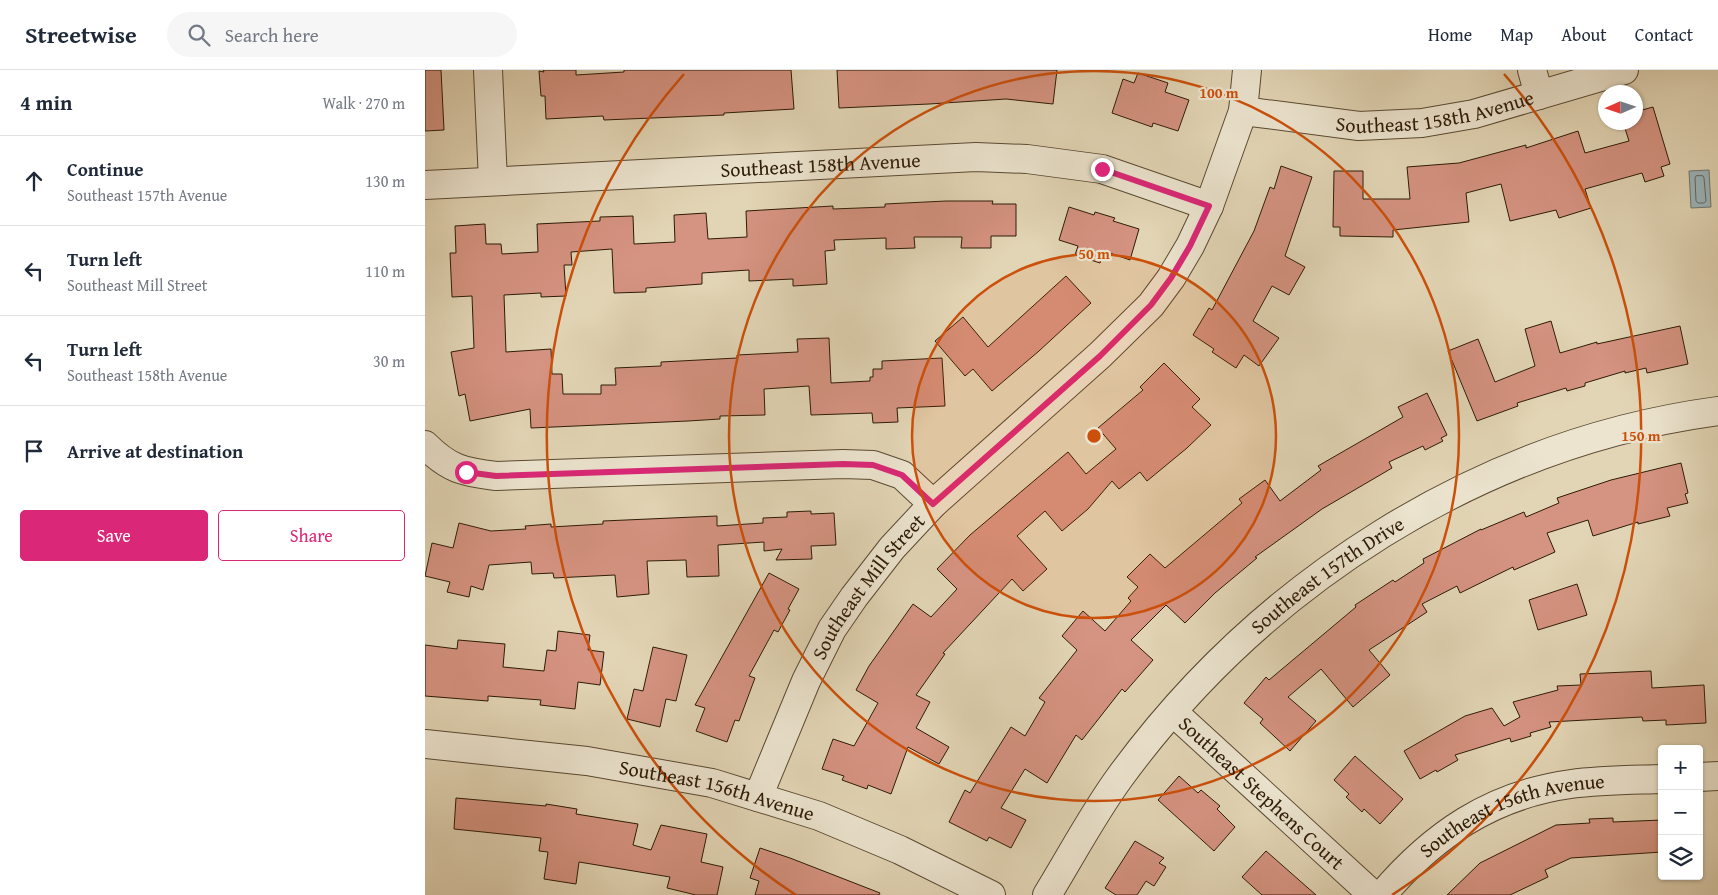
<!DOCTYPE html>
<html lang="en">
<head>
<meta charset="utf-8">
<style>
  :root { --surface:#fff; --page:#f6f6f7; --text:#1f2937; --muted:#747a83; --line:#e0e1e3; --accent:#db2777 }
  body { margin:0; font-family:"Gentium Book Plus",serif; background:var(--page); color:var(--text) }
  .controls { position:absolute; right:15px; bottom:15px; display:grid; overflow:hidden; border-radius:5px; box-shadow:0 1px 4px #0004 }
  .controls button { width:45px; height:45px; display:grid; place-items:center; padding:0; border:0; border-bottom:1px solid var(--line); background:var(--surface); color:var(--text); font:25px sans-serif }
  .compass { position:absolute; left:1173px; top:15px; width:45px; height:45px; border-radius:50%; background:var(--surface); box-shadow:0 1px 4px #0004; rotate:267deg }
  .stop { position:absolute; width:15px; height:15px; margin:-11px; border:4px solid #db2777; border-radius:50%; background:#fff }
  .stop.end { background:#db2777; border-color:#fff; box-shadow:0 1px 5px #0008 }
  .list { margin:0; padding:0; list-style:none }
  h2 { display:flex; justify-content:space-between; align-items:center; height:65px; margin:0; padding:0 20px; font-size:21px }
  h2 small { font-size:16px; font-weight:400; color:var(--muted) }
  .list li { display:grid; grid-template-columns:32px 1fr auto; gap:15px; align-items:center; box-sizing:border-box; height:90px; padding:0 20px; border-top:1px solid var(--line) }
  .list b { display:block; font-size:19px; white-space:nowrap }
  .list p { margin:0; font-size:16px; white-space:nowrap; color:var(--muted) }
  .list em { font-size:16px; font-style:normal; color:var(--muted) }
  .actions { display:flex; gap:10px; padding:15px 20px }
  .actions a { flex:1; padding:11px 0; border:1px solid var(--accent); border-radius:5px; text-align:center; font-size:18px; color:var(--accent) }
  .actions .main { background:var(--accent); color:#fff }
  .icon { flex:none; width:28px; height:28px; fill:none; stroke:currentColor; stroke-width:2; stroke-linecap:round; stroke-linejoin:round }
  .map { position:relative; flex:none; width:1293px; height:825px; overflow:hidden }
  header { display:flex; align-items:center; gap:30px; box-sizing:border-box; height:70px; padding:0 25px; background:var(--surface); border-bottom:1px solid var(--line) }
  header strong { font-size:24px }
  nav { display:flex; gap:28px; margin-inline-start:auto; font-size:18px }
  .search { width:350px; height:45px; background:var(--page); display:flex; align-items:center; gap:12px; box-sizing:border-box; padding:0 18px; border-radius:28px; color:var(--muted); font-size:19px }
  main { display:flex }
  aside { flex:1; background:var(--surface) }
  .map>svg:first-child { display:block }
</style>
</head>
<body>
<header>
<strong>Streetwise</strong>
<div class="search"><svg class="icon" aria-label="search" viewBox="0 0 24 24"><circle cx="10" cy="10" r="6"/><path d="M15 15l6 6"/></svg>Search here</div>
<nav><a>Home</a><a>Map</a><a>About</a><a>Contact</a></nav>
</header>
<main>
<aside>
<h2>4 min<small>Walk · 270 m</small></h2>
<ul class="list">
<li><svg class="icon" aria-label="ahead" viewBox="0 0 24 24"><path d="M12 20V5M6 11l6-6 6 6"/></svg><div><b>Continue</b><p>Southeast 157th Avenue</p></div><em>130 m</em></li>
<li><svg class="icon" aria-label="left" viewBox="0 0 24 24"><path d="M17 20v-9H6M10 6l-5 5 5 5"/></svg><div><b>Turn left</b><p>Southeast Mill Street</p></div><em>110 m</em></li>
<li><svg class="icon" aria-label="left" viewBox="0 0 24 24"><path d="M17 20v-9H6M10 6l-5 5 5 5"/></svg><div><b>Turn left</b><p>Southeast 158th Avenue</p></div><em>30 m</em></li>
<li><svg class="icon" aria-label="arrive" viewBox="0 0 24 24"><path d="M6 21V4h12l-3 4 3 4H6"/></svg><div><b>Arrive at destination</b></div></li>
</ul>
<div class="actions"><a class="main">Save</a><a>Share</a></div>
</aside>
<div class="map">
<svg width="1293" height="825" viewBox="0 0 1293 825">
  <rect width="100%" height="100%" fill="#e2d5b5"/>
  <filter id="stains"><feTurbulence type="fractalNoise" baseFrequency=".004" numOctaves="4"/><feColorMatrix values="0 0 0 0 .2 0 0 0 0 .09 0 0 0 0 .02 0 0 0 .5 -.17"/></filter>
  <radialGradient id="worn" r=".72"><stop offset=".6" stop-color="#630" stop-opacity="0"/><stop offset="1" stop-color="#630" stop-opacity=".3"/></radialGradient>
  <path fill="#9bb5ba" stroke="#6f7772" d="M1284,100L1286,137L1266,138L1264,101Z"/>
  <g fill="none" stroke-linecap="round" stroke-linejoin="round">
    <path stroke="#646860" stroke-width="1" d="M1278,106L1279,108L1281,131L1279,133H1273L1271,131L1270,108L1271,106Z"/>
  </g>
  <g fill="#d59381" stroke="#2d1b06">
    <path d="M0,0H16L19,60L0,61Z"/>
    <path d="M118,0H151V5L199,2V0H366L369,39L299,43V45L179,50L178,46L121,49L120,26H116L114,1L119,2Z"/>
    <path d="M412,0H632L628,34L581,29L504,34L414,38Z"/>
    <path d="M713,3L743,13L740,22L764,30L753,61L728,53L727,57L687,43L698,9L709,13Z"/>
    <path d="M1228,37L1245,94L1236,97L1239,106L1220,112L1217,103L1160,119L1166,138L1134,148L1131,140L1085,151L1076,114L1041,123L1044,152L968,160V167L915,166V157H908L909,101H938V129H985L982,97L1034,93L1101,75V78L1153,61L1160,83L1204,71L1198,52H1210V42Z"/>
    <path d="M856,96L887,107L860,186L880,197L864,225L847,216L828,251L854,268L834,296L819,285L811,298L787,282L789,279L768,265L784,238L787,240L829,161L845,117L849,119Z"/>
    <path d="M521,131H568L567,134H591V166H566V178H536L537,167H489L490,178L461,179V168L409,170L410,180L400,181L402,214L368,216V209L324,211V200L277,203V214L221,218V222L189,223L187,179L146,182L147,195H139L141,226L116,227V223L79,225L81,282L126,279L127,304H137L138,324H176V315H191L190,298L236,296V292L312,288V285L373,282L372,269L404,268L406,313L445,311V307H448V299H457V291L517,288L520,336L472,338L473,352L448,353L447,343L386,345L384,316L339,319L340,345L295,346V349L263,351L106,358L105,339L45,351L40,324L34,326L26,282L49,278L47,226L27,227L25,183H31L30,156L60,154L61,174H76L77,184L113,182L112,154L175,151V147L208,146L209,174L250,172L249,145L281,143L283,169L322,167L321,141L408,136V139L460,137V134Z"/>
    <path d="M644,137L669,145L670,142L690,148L688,151L714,159L705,190L679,181L675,193L650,185L653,176L634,170Z"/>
    <path d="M641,206L666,233L614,281L567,321L548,299L540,306L510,271L538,247L563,277Z"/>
    <path d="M1126,251L1135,283L1172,272V274L1255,256L1263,294L1222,303L1221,298L1200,303V301L1160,313V316L1142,321L1141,318L1092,333L1093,336L1052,351L1023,281L1053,269L1070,312L1110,296L1100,259Z"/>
    <path d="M739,293L775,329L767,337L786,355L762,378L722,411L715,402L694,419L687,411L663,439L637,461L620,441L592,466L622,499L598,521L587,509L518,583L520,584L491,625L505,632L491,658L524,677L514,694L483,677L466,724L443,715L442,719L417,710L419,706L397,699L408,669L429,676L453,633L431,620L444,596L488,534L506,547L532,519L512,499L545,465L643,382L661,404L691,379L673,358L718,320L715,317Z"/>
    <path d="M1002,323L1022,365L1016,368L1018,371L1000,380L998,376L964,392L967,398L897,439L830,487L832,488L790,523L760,553L741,535L706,570L728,590L700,622L697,619L657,670L651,665L622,713L600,699L576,738L601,750L586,778L564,767L562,771L524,752L540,720L545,723L586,657L600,666L620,632L614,628L652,580L637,566L658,541L680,561L706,531L703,528L713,517L702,507L725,484L740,498L817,433L814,429L840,410L855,431L896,400L893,396L978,347L973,337Z"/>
    <path d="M1256,393L1263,423L1260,424L1263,433L1242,438L1245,446L1213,454V452L1168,466L1163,450L1122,463L1130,482L1089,500L1088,497L1035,523L1032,516L997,534L1002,542L944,580L965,605L928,637L896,599L863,627L891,651L865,681L835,653L838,649L819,633L841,607L844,610L931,537L930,535L968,510L970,512L999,493L998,489L1056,459V460L1099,442L1101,447L1134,433L1132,428L1186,410Z"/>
    <path d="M386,441V444L409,443L411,475L386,476L387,489L351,490L357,479L339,481V472L293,475L294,506L262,507L261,490L222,491L224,524L192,527L190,505L129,508L128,503L107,504L106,492L64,495L58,520L46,516L44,527L22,522L25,512L0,506L7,473L28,478L34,453L66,461L101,459L100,456L126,454V457L178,454V451L292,446V456L338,453V448L362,447V442Z"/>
    <path d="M344,503L374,519L363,539L365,540L353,562L349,560L324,606L330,608L314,651L310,650L302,672L271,661L280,638L270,635Z"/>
    <path d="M1152,514L1162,545L1113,560L1104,530Z"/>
    <path d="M133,561L165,565L163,580L179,582L175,615L153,612L150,639L115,635L116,630L63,626V631L0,626V575L32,579L33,570L80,574L78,597L119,601L122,580L131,581Z"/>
    <path d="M228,577L262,585L251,631L241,629L235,657L202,649L209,619L218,621Z"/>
    <path d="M1226,601L1227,618L1279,615L1281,653L1241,655V650L1218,651L1217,647L1124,652L1126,657L1105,663L1106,666L1086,672L1085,668L1030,685L1033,690L1012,702L1011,700L995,709L979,681L1040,646L1067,638L1079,656L1095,647L1088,632L1133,620L1132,616L1156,615L1155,604Z"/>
    <path d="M930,686L978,729L955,754L939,739L937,742L921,727L924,724L909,710Z"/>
    <path d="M754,706L773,723L776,720L795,736L792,739L810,757L789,781L733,730Z"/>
    <path d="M31,728L121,736V734L152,739L151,744L213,754L208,775L226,780L236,755L282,764L276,792L298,797L292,825H271L242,818L245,807L154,792L151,814L119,809L123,782L114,781L116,768L29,759Z"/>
    <path d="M1188,748V752L1237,750V782L1146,788L1120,800L1123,807L1085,825H1022L1055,793L1131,755L1165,753L1164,749Z"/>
    <path d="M710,771L739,788L734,793L741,797L729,816L721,811L712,825H691L680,818Z"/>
    <path d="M335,778L365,788L455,823L454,825H330L334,811L325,808Z"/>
    <path d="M841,781L891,825H837L817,807Z"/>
  </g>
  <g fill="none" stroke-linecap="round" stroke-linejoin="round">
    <defs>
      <g id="minor">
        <path d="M63,0L68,111"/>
        <path d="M1107,0L1114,25"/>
        <path id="s1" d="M818,41L934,56L997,53L1049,44L1199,0"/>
        <path id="s2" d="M0,115L551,87L602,89L677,99L784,136"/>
        <path d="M0,375C24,399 38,402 71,406L418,394L448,395L477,405L508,434"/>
        <path id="s3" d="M748,642L948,825"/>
        <path id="s4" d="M0,674L162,691L287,713L394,746L475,780L566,825"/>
        <path d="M1274,707L1293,706"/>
        <path id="s5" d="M333,727L381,611L407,559L429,527L467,478L508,434L675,285L726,235L746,208L765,176L784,136L818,41L822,0"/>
        <path id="s6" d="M622,825C646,786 668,744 695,707C836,514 1054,373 1293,341"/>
        <path id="s7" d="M957,825C1008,765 1066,725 1146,714C1175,710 1207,710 1237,709"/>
      </g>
    </defs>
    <use href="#minor" stroke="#5a4a32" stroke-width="30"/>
    <use href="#minor" stroke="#ece4cf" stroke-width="28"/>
  </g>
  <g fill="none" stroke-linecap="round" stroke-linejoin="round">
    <path stroke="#db2777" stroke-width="6" d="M41,402L71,406L418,394L448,395L477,405L508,434L675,286L726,235L746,208L765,176L784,136L677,99"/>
  </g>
  <circle cx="669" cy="366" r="182" fill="#cc500b" fill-opacity=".12"/>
  <g fill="none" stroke="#cc500b" stroke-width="2.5">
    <circle cx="669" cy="366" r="182"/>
    <circle cx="669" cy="366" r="365"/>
    <path d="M371 825A547 547 0 0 1 259 4M1079 4A547 547 0 0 1 967 825"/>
  </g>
  <g text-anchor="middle" stroke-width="4.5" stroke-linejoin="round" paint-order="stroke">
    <g font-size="20" fill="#2d1b06" stroke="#ece4cf">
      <text dy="7" stroke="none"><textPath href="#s1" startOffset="194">Southeast 158th Avenue</textPath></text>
      <text dy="7" stroke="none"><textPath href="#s2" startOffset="396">Southeast 158th Avenue</textPath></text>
      <text dy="7" stroke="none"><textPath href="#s6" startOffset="430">Southeast 157th Drive</textPath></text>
      <text dy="7" stroke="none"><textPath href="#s5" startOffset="239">Southeast Mill Street</textPath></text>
      <text dy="7" stroke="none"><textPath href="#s4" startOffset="296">Southeast 156th Avenue</textPath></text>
      <text dy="7" stroke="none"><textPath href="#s3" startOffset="120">Southeast Stephens Court</textPath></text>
      <text dy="7" stroke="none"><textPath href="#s7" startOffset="158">Southeast 156th Avenue</textPath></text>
    </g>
  </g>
  <circle cx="669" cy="366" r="8" fill="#cc500b" stroke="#ece4cf" stroke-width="2.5"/>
  <g font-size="15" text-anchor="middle" font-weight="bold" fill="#cc500b" stroke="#ece4cf" stroke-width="4.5" stroke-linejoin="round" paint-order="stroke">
    <text x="794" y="28">100 m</text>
    <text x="669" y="189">50 m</text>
    <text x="1216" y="371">150 m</text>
  </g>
  <rect width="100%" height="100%" filter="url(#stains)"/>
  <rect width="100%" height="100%" fill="url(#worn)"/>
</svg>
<div class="controls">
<button>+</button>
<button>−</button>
<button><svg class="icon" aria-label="layers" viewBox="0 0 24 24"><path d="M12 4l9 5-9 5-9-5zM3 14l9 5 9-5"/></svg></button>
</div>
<svg class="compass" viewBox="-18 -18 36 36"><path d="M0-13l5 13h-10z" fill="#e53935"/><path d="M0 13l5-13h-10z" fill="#747a83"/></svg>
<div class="stop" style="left:41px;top:402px"></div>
<div class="stop end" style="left:677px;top:99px"></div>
</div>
</main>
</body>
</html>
